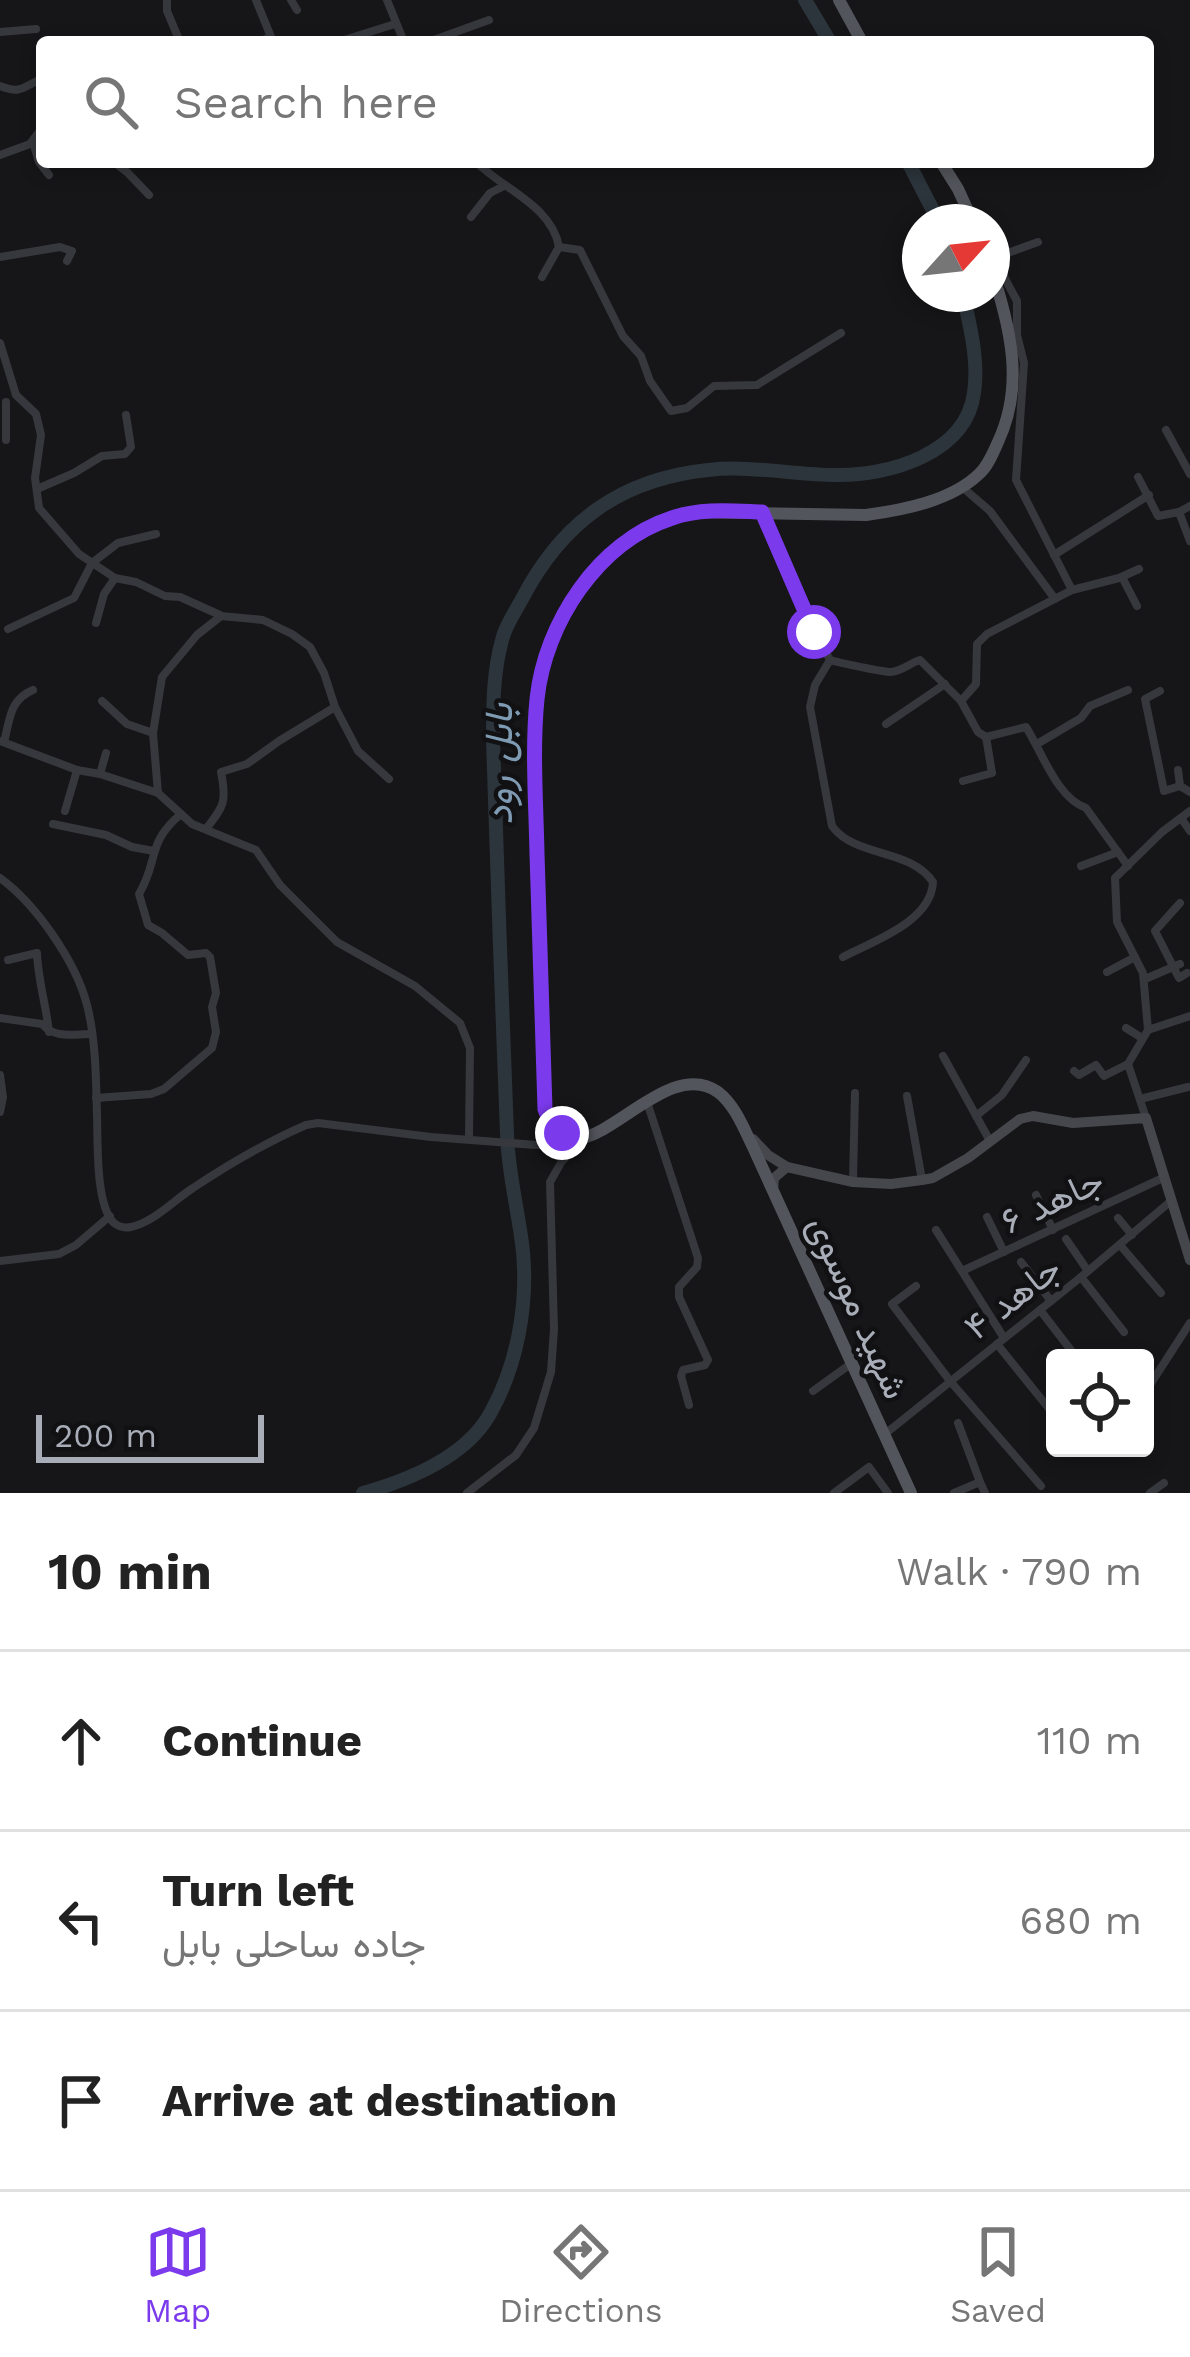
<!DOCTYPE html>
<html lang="en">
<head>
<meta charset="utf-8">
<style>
  :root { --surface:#fff; --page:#f6f6f6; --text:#222; --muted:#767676; --line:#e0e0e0; --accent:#7c3aed }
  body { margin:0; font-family:"Work Sans",Vazirmatn,sans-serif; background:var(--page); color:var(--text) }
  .controls { position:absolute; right:36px; bottom:36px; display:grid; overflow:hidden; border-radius:12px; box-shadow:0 6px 18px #0003 }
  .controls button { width:108px; height:108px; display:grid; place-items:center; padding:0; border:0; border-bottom:3px solid var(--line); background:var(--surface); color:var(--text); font:60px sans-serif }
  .compass { position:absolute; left:902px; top:204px; width:108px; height:108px; border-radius:50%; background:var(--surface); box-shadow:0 6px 18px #0003; rotate:63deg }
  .scale { position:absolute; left:36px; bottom:30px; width:228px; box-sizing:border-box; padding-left:12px; border:6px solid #a8adb8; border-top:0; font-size:33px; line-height:42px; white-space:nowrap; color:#a8adb8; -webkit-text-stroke:9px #111113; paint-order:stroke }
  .stop { position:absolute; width:36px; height:36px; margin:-27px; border:9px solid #7c3aed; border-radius:50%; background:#fff }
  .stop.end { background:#7c3aed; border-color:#fff; box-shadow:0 3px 12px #0008 }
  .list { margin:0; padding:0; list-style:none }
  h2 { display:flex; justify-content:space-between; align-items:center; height:156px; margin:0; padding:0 48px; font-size:51px }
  h2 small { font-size:39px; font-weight:400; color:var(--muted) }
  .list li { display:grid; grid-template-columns:78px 1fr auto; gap:36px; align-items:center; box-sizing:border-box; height:180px; padding:0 48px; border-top:3px solid var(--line) }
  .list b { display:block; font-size:45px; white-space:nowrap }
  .list p { margin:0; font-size:39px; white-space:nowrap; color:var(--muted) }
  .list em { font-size:39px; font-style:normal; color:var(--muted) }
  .icon { flex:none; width:66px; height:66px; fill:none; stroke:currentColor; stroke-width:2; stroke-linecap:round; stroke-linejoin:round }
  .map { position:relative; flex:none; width:1190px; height:1493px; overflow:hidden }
  .search { position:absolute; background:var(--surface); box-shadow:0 6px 18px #0003; left:36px; right:36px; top:36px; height:132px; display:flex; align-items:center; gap:30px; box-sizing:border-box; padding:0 42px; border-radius:12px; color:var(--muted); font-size:45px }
  .sheet { height:696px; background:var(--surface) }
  nav { display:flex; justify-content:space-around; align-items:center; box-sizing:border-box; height:168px; border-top:3px solid var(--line); background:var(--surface); font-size:33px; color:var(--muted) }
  nav a { display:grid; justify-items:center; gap:6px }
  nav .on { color:var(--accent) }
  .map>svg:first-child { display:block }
</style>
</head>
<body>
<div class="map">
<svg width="1190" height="1493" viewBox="0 0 1190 1493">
  <rect width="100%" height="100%" fill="#161618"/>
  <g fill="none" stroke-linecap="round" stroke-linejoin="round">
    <g stroke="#2c353c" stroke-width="14">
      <path d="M805,0L830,42"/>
      <path d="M908,162L939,222"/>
      <path d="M363,1493C409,1480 467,1457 491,1412C517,1365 528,1306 523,1252C519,1213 508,1174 507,1134C502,1003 497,871 493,740C493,706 493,673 502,640C505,626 515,612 522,599C562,522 621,479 708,470C750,465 795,475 836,475C888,476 966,454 974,393C979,360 970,327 963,294"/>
    </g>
    <g stroke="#37383d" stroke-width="8">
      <path d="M167,0V11L180,42"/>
      <path d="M256,0L271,37L257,42"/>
      <path d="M291,0L297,10"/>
      <path d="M387,0L404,42"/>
      <path d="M0,32L36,29"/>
      <path d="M344,40L395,24"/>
      <path d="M428,42L489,20"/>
      <path d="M0,86C22,95 23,86 42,79"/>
      <path d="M33,142L39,162L49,175"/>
      <path d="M0,155L30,144L42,128"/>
      <path d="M114,162L127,172L149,195"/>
      <path d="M476,162C503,189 552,206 559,247L580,250L623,336L641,356L650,381L671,411L687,408L714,386L757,385L841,333"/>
      <path d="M471,217L490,193L504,186"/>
      <path d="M0,257L60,247L72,251L67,261"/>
      <path d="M994,258L1017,301V335L1024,363L1016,480L1072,590"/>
      <path d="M994,258L1038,242"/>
      <path d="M542,277L559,247"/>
      <path d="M0,343L16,395L36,414L41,435L35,478L39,508L79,554L115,578L136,582L165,596L180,597L220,615"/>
      <path d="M6,402V440"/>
      <path d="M1166,430L1190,474"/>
      <path d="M1138,477L1158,516L1179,512L1190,506"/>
      <path d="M961,486L990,511L1055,599"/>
      <path d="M37,489L74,473L102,456L125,454L131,447L126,415"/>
      <path d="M1179,512L1190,541"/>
      <path d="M763,514L801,605L830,660L815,685L810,707L832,826C855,858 910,848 933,882C931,922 873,941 843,957"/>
      <path d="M1054,555L1149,495"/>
      <path d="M1122,577L1137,606"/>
      <path d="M96,623L104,594L115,578"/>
      <path d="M8,629L74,598L92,563L118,543L156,534"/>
      <path d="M830,660C840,663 883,672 891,672C902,671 910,663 920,660L961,701L978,732L986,737L1026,727C1042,752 1057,798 1086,808L1128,866"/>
      <path d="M1160,691L1145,699L1164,791L1180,786L1190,792"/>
      <path d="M102,701L127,724L153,733"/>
      <path d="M961,701L976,684L977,644L987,634L1072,590L1119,578L1139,569"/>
      <path d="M886,724L945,684"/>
      <path d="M0,741L77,770L100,774L158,793L192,824L256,850L280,885L337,942L415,986L460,1023L470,1048L469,1139"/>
      <path d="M4,742C10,720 9,700 33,690"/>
      <path d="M1037,744L1081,718L1090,706L1128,690"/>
      <path d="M1178,770L1180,786"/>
      <path d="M100,774L106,753"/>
      <path d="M963,781L992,773L986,737"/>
      <path d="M158,793L153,733L162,677L197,635L221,616L263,620L292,634L310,647L324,673L335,707L358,751L389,779"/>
      <path d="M65,811L77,770"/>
      <path d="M1181,818L1190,831"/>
      <path d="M53,824L106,835L132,847L154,851"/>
      <path d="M206,829C224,806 227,802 221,772L247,764L279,741L335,707"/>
      <path d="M1081,866L1118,852"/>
      <path d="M0,878C36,904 76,962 87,1005C96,1040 96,1080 97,1115C98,1139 95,1205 114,1223C119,1227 126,1228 131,1227C154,1222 174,1200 193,1188C229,1164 267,1142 306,1125L318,1123L431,1137L536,1145L557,1144L571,1137"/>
      <path d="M1180,903L1155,931L1179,978L1187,973"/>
      <path d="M8,960L37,953C38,980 46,1005 49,1032"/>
      <path d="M1107,972L1135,957"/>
      <path d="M1145,979L1180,964"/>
      <path d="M0,1018L42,1024C55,1039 73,1034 91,1034"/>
      <path d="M1126,1028L1142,1038"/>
      <path d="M1148,1030L1143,973L1117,922L1115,878L1162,832L1190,811"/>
      <path d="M943,1056L990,1141"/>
      <path d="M1128,1064L1148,1030L1190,1016"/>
      <path d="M1128,1064L1146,1118"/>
      <path d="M1074,1071L1079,1075L1096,1065L1104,1076L1128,1064"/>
      <path d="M0,1075L3,1097L0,1112"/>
      <path d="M907,1096L922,1180"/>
      <path d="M96,1098L151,1094L164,1089L212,1048L216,1032L212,1007L216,993L210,957L206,953L188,955L162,933L148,925L139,894C159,861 146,843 181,814"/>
      <path d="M1140,1099L1188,1087"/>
      <path d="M647,1102L698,1258L697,1267L679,1287V1297L708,1360L705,1365L683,1370L681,1376L689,1405"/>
      <path d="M976,1116L1002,1095L1026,1060"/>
      <path d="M853,1181L855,1093"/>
      <path d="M1036,1195L1053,1230"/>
      <path d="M987,1217L1004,1252"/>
      <path d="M1118,1218L1132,1235"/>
      <path d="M936,1230L1004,1338"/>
      <path d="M1066,1239L1088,1271"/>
      <path d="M1120,1245L1161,1293"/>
      <path d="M0,1261L59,1254L76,1245L110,1216"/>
      <path d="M1021,1262L1051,1301"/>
      <path d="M962,1271L1165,1177"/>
      <path d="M1081,1277L1124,1332"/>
      <path d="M916,1286L892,1304L950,1381L1041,1486"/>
      <path d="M1040,1310L1077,1358"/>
      <path d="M997,1344L1055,1416"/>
      <path d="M813,1391L852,1363"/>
      <path d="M1145,1398L1146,1391L1190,1323"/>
      <path d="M885,1434L1081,1277L1171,1201"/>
      <path d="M1080,1448L1083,1451"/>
      <path d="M1134,1451V1448"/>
      <path d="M980,1482L985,1493"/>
      <path d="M467,1493L516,1455L534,1428L551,1372L554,1329L550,1182L562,1161L586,1138"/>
      <path d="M834,1493L869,1467L888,1493"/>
      <path d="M954,1493L980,1482L958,1423"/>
      <path d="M1150,1493L1164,1483"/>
    </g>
    <g stroke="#45474d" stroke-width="10">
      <path d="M753,1139L768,1155L787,1167L774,1178L773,1191"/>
      <path d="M787,1167L853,1182L891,1184L922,1180L933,1178L968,1158L1020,1119L1033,1116L1073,1123L1146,1118L1190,1260"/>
    </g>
    <g stroke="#53555c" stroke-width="12">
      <path d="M839,0L862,42"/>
      <path d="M941,162L958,189L973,222"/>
      <path d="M911,1493L753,1147C744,1129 735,1105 718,1092C658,1049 576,1200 545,1109C542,1029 539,950 538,870C536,813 531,753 537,696C548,609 609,532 694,512L866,515C903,510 951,501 979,474C988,466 993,453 998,442C1025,384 1010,329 992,270"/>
    </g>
  </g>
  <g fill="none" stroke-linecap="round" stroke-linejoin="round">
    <path stroke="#7c3aed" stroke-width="15" d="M562,1133L550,1123L545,1109C542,1024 539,939 537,854C536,802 532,750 537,699C545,623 598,542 672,518C701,508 732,511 762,512L814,632"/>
  </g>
  <g text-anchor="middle" stroke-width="9" stroke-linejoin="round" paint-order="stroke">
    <g font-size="36" fill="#a8adb8" stroke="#111113">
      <text transform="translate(1052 1200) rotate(-25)" y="13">جاهد ۶</text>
      <text transform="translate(1012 1297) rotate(-38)" y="13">جاهد ۴</text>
      <text transform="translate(859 1307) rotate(66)" y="13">شهید موسوی</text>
    </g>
    <g font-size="39" font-style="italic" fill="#7f9bb3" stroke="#111113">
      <text transform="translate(498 764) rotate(-90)" y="14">بابل رود</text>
    </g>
  </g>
</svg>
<div class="controls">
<button><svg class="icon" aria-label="locate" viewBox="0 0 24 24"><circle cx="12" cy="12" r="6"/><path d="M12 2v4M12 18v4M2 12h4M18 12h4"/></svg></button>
</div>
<svg class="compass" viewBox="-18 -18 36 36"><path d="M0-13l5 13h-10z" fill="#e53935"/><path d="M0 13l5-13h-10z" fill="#767676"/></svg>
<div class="scale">200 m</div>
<div class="stop" style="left:814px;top:632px"></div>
<div class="stop end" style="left:562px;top:1133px"></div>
<div class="search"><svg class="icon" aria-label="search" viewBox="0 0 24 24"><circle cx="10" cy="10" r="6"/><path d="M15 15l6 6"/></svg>Search here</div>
</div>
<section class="sheet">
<h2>10 min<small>Walk · 790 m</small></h2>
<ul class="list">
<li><svg class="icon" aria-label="ahead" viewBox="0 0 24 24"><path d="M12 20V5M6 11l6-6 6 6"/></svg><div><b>Continue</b></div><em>110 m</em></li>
<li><svg class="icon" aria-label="left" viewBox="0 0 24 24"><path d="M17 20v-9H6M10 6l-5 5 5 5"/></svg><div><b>Turn left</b><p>جاده ساحلی بابل</p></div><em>680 m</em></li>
<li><svg class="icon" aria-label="arrive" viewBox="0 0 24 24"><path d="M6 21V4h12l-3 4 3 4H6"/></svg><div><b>Arrive at destination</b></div></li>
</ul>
</section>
<nav>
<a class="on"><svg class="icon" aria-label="map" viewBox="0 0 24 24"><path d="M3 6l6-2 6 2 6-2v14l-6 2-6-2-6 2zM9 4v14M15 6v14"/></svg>Map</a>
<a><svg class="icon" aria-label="directions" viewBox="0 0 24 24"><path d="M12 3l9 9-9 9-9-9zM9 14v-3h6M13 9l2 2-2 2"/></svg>Directions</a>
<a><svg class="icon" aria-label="saved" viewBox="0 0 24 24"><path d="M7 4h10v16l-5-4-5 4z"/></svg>Saved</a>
</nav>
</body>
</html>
